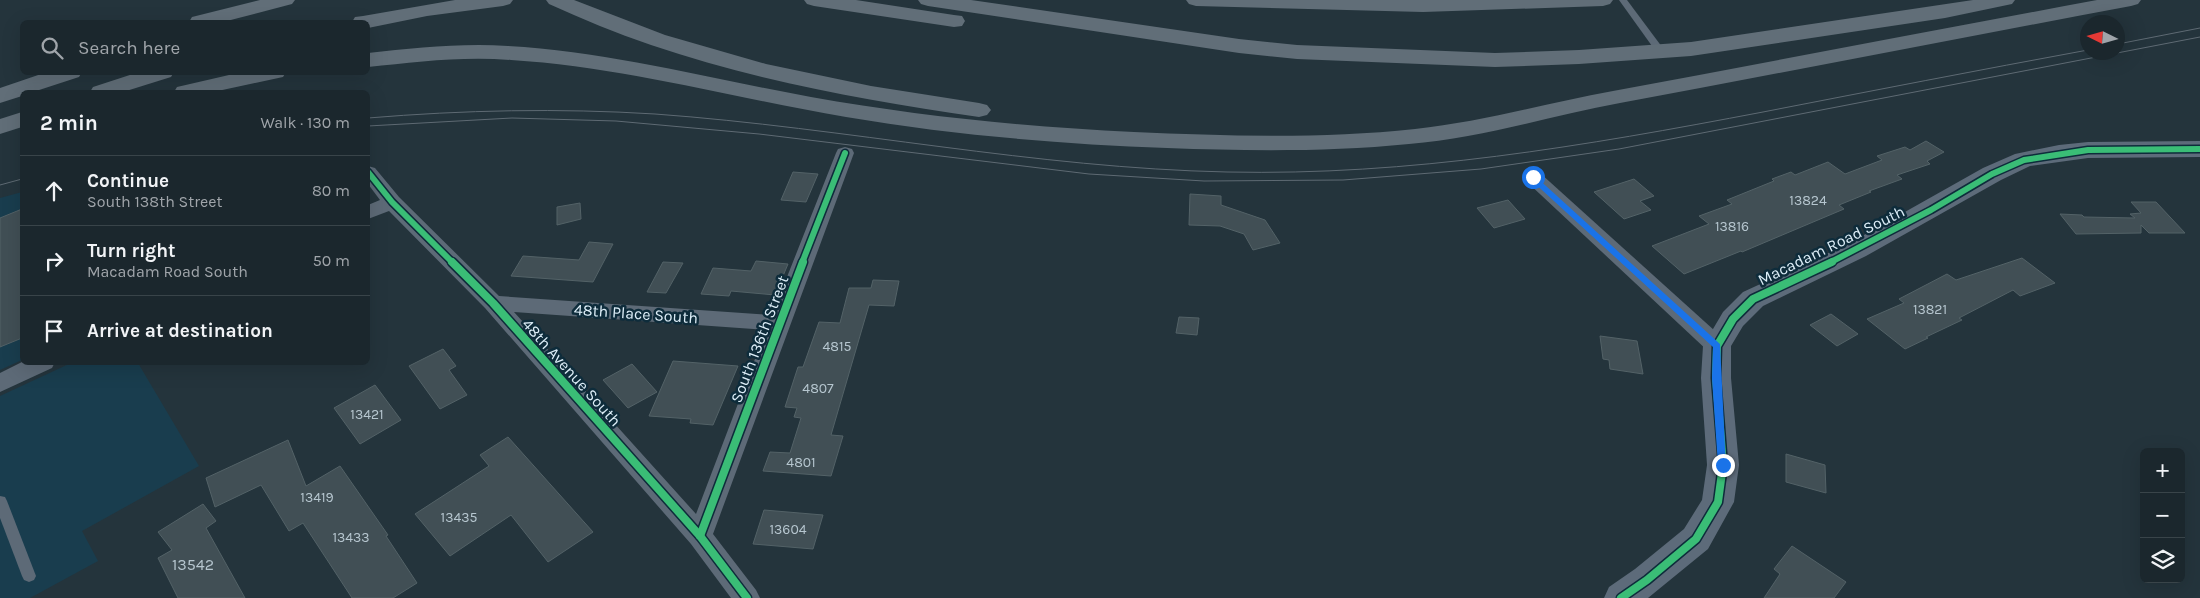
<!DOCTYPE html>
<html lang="en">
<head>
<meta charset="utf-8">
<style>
  :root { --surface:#1b272d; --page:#242f35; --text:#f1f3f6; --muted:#a0a5aa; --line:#394449 }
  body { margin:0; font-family:Karla,sans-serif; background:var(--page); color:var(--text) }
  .controls { position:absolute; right:15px; bottom:15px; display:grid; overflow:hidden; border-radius:8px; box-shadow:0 5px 20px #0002 }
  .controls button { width:45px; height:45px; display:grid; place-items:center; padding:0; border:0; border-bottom:1px solid var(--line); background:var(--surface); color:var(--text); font:25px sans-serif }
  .compass { position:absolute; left:2080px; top:15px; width:45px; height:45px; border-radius:50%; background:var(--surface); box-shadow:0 5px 20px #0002; rotate:275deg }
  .stop { position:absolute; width:15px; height:15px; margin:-11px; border:4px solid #1a73e8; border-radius:50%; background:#fff }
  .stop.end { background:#1a73e8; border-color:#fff; box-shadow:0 1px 5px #0008 }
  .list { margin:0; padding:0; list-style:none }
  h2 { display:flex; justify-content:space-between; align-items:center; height:65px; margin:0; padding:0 20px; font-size:21px }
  h2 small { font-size:16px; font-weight:400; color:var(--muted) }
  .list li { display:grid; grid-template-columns:32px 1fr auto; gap:15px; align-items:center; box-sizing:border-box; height:70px; padding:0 20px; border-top:1px solid var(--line) }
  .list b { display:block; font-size:19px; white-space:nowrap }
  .list p { margin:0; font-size:16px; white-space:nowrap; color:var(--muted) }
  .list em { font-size:16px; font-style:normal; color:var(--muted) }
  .icon { flex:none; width:28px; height:28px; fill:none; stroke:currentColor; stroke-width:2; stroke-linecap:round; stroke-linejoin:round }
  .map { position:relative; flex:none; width:2200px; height:598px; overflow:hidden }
  .search { position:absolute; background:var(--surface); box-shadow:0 5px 20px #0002; left:20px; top:20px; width:350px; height:55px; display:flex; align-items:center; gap:12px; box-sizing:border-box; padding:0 18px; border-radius:8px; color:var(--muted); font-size:19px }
  .panel { position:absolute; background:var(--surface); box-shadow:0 5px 20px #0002; left:20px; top:90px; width:350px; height:275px; border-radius:8px }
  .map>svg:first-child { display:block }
</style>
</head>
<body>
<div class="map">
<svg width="2200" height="598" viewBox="0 0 2200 598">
  <rect width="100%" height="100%" fill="#24343c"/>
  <g fill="#193d4e">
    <path d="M22,192V360L0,370V198Z"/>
    <path d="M71,363H138L199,466L82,531L98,561L30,598H0V396Z"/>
  </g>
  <g fill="#414f55" stroke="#536267">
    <path d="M1926,141L1944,152L1927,161L1930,164L1897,175L1902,179L1869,191L1871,192L1839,205L1844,209L1742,252L1741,251L1684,274L1652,246L1709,224L1699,216L1732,204L1727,200L1774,181L1772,179L1791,172L1795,175L1828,162L1845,174L1882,160L1877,156L1905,147L1910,150Z"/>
    <path d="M793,172L818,174L806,202L781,200Z"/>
    <path d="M1634,179L1654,196L1640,201L1651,210L1624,219L1594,192Z"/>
    <path d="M1190,194L1221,196V205L1265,220L1280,243L1253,250L1244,234L1220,226L1189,225Z"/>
    <path d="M1508,200L1525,219L1494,228L1477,208Z"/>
    <path d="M2131,202H2156L2185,233H2149L2141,225V233L2076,234L2060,214L2082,215L2084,217L2135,218L2130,214L2141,213Z"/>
    <path d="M580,203L581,219L557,225V207Z"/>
    <path d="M22,209V338L0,347V218Z"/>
    <path d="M589,242L613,244L593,282L511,276L523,256L579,260Z"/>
    <path d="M2022,258L2055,283L2020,296L2013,290L1959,318L1962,320L1926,337L1928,338L1905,349L1867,319L1904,303L1899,299L1947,274L1956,280Z"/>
    <path d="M756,261L788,264L775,295L731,291L729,296L701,294L713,268L751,271Z"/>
    <path d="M663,262L683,263L666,293L647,292Z"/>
    <path d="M873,280L899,281L894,306L869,305L831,435L843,436L831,476L763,471L770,452L790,453L801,418L794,417L797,408L785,407L798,367H803L819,322L840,323L849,288H871Z"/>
    <path d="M1831,314L1858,334L1837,346L1810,325Z"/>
    <path d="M1179,317L1199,318L1197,335L1176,333Z"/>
    <path d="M1600,336L1637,341L1643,374L1610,369L1609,360L1603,359Z"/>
    <path d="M443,349L456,366L449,370L467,395L440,409L409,366Z"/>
    <path d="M673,361L738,366L713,425L690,423L691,419L649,416Z"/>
    <path d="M632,364L657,392L628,408L603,380Z"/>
    <path d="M375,385L401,420L360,444L334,408Z"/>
    <path d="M508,437L593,532L548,562L511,515L450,556L415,514L489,466L480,455Z"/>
    <path d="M288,440L306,486L340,466L388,535L386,536L417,583L393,598H352L303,523L289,531L261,485L215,507L206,478Z"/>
    <path d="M1786,454L1825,465L1826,493L1786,482Z"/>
    <path d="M203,504L216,521L206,528L245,598H178L158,558L172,550L158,532Z"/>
    <path d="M764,510L823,515L813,549L753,544Z"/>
    <path d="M1792,546L1846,582L1834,598H1764L1780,574L1774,569Z"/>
  </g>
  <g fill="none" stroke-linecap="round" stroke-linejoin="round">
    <g fill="#5d6a77" fill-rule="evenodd">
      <path d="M1619,0H1627L1665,51L1663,53H1657Z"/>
      <path d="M0,496L5,497L7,501L36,576L34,580L29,582L24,580L22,576L0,518Z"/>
    </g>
    <g fill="#5d6a77" fill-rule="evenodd">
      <path d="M845,147L852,149L854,153L713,534L756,590L760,598H731L691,544L485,308L389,211L368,219V205L380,200L368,184V166L375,168L399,197L499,296L772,315L836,153L838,149ZM514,312L766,330L696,514Z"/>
      <path d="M1533,171L1540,173L1725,340L1728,346L1725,352L1717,354L1709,352L1526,181L1523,177L1526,173Z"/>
      <path d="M22,362H55L52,368L0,392V373Z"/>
    </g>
    <path fill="#5d6b7a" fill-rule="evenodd" d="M2200,141V157L2088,158L2030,166L2001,180L1866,256L1763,306L1743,326L1731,346V378L1739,465L1734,502L1729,511L1708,549L1648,598H1604L1609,587L1635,569L1684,529L1702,500L1707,465L1701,378L1703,346L1723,312L1743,292L1848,244L1983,168L2015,154L2059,145L2088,142Z"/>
    <g fill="#616e78" fill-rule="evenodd">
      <path d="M260,0H295L292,4L223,22H189L192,17Z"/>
      <path d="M455,0H513L510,4L503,6L427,16L368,28V22H352L355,17L363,16Z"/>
      <path d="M546,0H574L665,35L766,64L871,86L979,103L987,105L991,110L987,115L979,117C868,101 757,81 651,45C616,33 582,19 549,4Z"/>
      <path d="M804,0H856L954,15L962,16L965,21L962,26L954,27L814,6L807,4Z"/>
      <path d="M918,0H971L1239,39L1297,45L1495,53L1579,50L1691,42L1973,0H2015L2012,4L1945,18L1691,56L1579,64L1495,67L1297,59L1239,53L928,6L921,4Z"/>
      <path d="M1186,0H1613L1610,4L1603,6L1423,12L1196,6L1189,4Z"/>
      <path d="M2097,0H2141L2138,4L2131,6C1961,38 1791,71 1620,103C1550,116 1481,138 1409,144C1329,152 1248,151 1167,148C1060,144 952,135 846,117C734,98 624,67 511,60C463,56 415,62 368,67V53C414,48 461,43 508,46C611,52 711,79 811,97C918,116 1026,127 1134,132C1227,136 1322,139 1415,129C1482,122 1547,103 1613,91C1775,61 1936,30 2097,0Z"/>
      <path d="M47,72H82L79,77L33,92H22V96L0,103V88Z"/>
      <path d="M139,72H174L171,77L123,92H90L93,87Z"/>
      <path d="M242,72H286L283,77L213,92H174L177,87Z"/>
      <path d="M22,112V127L0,134V119Z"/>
    </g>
    <g stroke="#5e6a73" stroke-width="1">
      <path d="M2118,44L2200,28"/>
      <path d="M368,118C464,110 559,108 655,114C847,128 1035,168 1227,172C1410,176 1584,146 1763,112C1871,91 1979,70 2088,50"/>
      <path d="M368,126L512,118L616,121L759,134L1089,174L1204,181L1343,180L1481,169L1619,149L2200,37"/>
      <path d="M0,185L22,179"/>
    </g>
    <defs>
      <g id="cycleway-far1">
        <path d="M368,172L392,202L453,263"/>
        <path d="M802,263L845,153"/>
        <path d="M1829,263L1931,210L1992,174L2024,160L2088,150L2200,149"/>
      </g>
      <g id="cycleway">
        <path d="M452,262L493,303L700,536L747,598"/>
        <path d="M700,536L803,262"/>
        <path d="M1621,598L1647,580L1696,539L1718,502L1723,465L1716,378L1717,346L1733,319L1753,299L1832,262"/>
      </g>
    </defs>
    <use href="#cycleway-far1" stroke="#0e2c3b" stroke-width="9"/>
    <use href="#cycleway" stroke="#0e2c3b" stroke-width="11"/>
    <use href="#cycleway-far1" stroke="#3abd76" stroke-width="6"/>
    <use href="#cycleway" stroke="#3abd76" stroke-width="8"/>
  </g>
  <path fill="#1a73e8" d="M1530,176H1535L1720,344L1726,468H1720L1718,465L1712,378L1713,347L1530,179Z"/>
  <g text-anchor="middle" stroke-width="5" stroke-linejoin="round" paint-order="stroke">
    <g font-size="14" fill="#b6c6cf">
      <text x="1808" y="205">13824</text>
      <text x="1732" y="231">13816</text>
      <text x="1930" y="314">13821</text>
      <text x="837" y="351">4815</text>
      <text x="818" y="393">4807</text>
      <text x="367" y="419">13421</text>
      <text x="801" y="467">4801</text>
      <text x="317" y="502">13419</text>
      <text x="459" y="522">13435</text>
      <text x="788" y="534">13604</text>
      <text x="351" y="542">13433</text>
    </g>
    <g font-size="16" fill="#ddeef8" stroke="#0e2c3b">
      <text transform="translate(1831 245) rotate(-26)" y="6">Macadam Road South</text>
      <text transform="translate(636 313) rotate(4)" y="6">48th Place South</text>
      <text transform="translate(759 339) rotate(-69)" y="6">South 136th Street</text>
      <text transform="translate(572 372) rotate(48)" y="6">48th Avenue South</text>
    </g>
    <g font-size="16" fill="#b6c6cf">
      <text x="193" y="570">13542</text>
    </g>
  </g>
</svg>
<div class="controls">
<button>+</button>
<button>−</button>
<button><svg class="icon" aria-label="layers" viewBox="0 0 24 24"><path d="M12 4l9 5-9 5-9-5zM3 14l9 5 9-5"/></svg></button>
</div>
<svg class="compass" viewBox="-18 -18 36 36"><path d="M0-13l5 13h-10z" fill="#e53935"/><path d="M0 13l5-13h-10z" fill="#a0a5aa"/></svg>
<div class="stop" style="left:1533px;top:177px"></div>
<div class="stop end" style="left:1723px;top:465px"></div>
<div class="search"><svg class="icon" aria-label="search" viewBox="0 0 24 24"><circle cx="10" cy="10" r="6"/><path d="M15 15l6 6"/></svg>Search here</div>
<section class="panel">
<h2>2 min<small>Walk · 130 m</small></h2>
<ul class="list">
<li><svg class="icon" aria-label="ahead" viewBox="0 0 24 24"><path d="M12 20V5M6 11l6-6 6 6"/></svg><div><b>Continue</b><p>South 138th Street</p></div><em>80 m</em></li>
<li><svg class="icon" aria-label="right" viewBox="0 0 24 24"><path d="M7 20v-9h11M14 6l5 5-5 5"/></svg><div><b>Turn right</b><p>Macadam Road South</p></div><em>50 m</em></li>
<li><svg class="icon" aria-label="arrive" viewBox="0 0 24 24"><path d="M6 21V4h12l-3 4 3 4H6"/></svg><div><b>Arrive at destination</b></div></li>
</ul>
</section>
</div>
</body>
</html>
